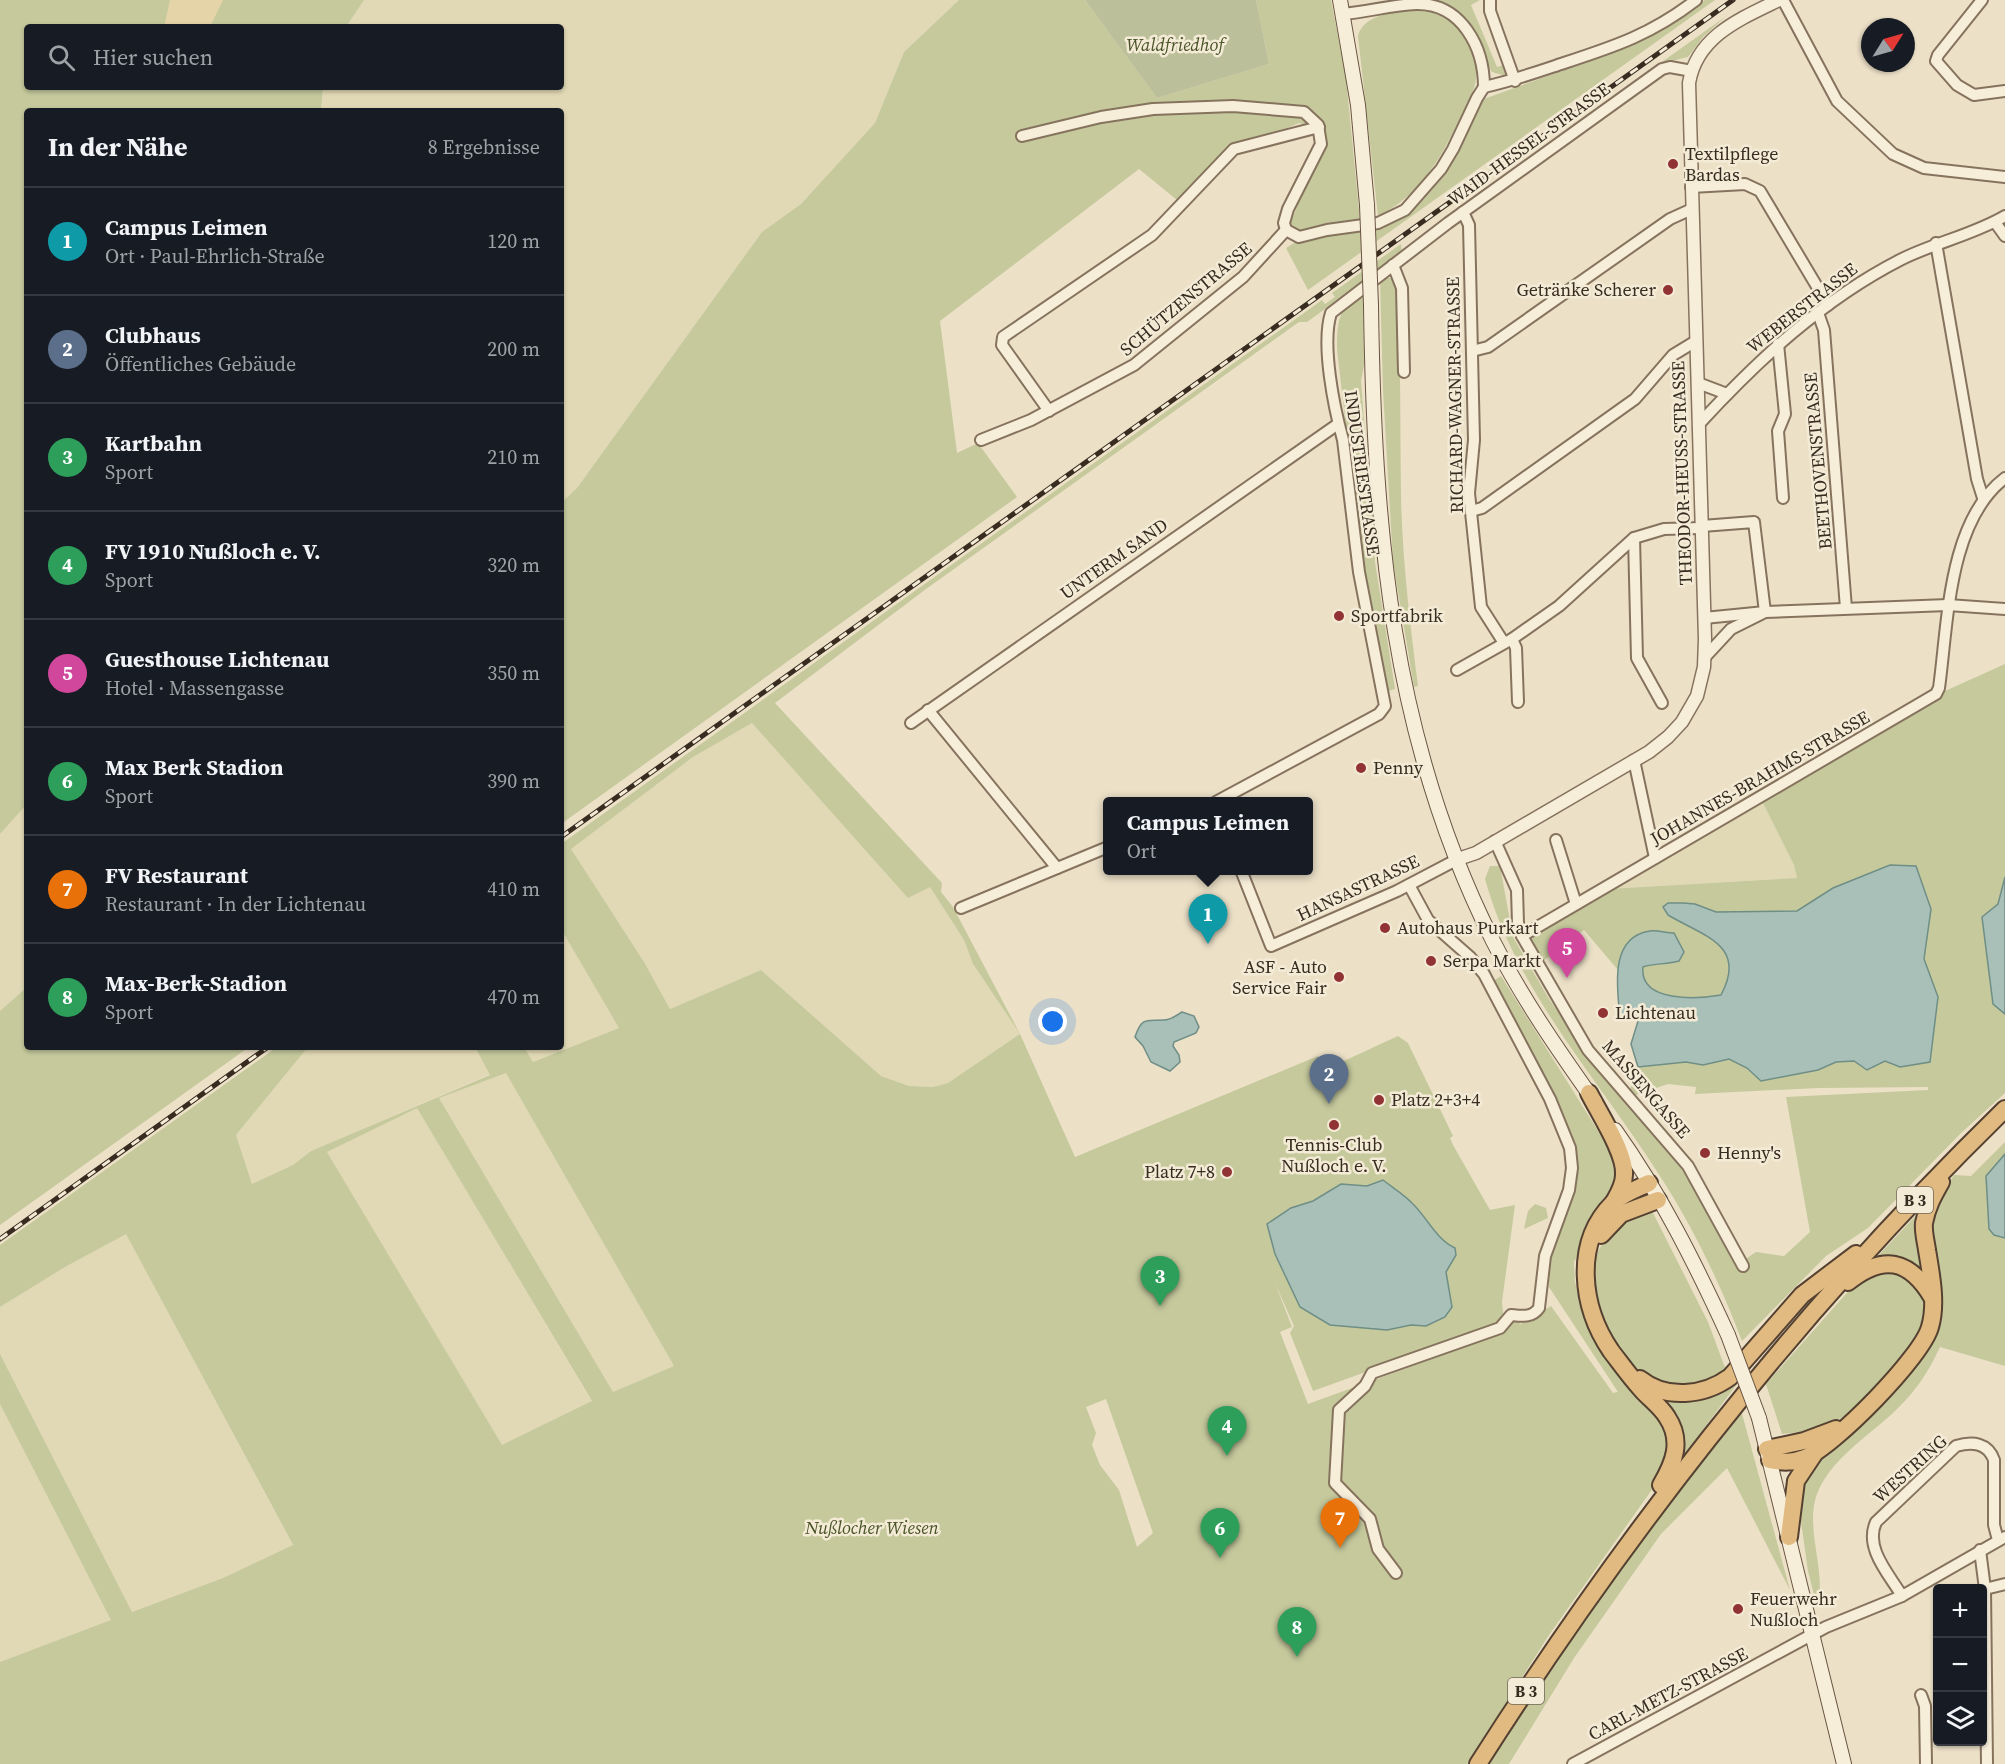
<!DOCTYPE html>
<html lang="de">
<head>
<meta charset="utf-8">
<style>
  :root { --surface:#171b24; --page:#242831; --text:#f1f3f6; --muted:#9ea1a6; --line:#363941; --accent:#8c9099 }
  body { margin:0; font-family:"Source Serif 4",serif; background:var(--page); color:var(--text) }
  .controls { position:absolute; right:18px; bottom:18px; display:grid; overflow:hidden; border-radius:6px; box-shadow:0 2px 4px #0004 }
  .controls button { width:54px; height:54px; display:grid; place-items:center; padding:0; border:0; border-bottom:2px solid var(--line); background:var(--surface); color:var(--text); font:30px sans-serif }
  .compass { position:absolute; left:1861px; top:18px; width:54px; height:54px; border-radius:50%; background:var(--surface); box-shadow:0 2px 4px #0004; rotate:53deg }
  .you { position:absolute; left:1053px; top:1022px; width:21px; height:21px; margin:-15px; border:4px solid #fff; border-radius:50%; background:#1a73e8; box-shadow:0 0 0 9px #1a73e833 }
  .badge { display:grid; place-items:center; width:39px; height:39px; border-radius:50%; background:var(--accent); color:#fff; font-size:20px; font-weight:700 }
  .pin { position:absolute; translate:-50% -50px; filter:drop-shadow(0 2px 3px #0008) }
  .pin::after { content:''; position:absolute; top:32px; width:21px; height:18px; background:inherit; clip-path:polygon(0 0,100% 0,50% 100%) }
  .popup { position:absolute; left:1103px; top:797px; width:210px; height:78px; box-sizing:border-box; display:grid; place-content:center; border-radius:6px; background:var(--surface); filter:drop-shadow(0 2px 4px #0005); font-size:20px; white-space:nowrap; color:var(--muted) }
  .popup b { font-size:22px; color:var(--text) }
  .popup::after { content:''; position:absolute; left:50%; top:100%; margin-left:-12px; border:12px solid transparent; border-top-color:var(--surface) }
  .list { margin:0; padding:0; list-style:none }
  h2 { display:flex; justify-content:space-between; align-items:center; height:78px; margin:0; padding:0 24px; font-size:26px }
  h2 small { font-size:20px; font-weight:400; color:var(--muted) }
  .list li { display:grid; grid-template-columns:39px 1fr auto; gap:18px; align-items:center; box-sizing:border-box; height:108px; padding:0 24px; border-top:2px solid var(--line) }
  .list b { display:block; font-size:22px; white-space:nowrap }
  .list p { margin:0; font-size:20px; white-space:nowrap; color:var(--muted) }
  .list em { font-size:20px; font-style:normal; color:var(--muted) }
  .icon { flex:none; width:33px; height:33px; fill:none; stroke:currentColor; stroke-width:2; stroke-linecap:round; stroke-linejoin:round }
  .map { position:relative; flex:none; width:2005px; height:1764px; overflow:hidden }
  .search { position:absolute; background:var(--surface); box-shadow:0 2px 4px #0004; left:24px; top:24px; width:540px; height:66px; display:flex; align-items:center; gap:15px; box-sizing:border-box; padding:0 21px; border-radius:6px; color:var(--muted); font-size:22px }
  .panel { position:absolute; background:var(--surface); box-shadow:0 2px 4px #0004; left:24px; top:108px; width:540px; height:942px; border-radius:6px }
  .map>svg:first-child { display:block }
</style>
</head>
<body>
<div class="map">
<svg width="2005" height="1764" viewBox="0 0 2005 1764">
  <rect width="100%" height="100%" fill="#ece0c7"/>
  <g fill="#e1d9b5">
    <path d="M364,0H959L904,52L875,123L801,204L762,232L577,488L561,503V111H321L323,87H561V27H346Z"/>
    <path d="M752,723L846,828L930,887L964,940L973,964L1020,1034L948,1083L933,1087L909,1086L881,1076L761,970L670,1009L644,962L570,849L693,757Z"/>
    <path d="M1762,801L1794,865L1797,878L1608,889Z"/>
    <path d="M27,804V987L0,1011V834Z"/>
    <path d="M561,929L619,1028L533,1062L524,1047H561Z"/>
    <path d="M308,1047H475L490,1074L311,1151L293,1165L252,1184L236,1135Z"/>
    <path d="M506,1072L674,1366L613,1392L439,1098Z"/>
    <path d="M417,1107L592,1402L502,1446L327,1152Z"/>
    <path d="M126,1233L293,1546L223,1578L132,1612L0,1354V1307L65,1267Z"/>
    <path d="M0,1404L112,1620L0,1662Z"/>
  </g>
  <g fill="#c5c99c" fill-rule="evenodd">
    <path d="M0,0H364L346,27H27V87H323L321,111H27V804L0,834Z"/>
    <path d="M959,0H1085L1157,98L1269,64L1256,0H1331L1346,78L1361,231C1434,213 1450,159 1484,99L1631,46L1658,32L1705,0H1715L1308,290L1286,248L1294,243L1297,231L1291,223L1304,187L1327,144L1323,129L1299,123L1220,157L1177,200L1139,169L940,321L957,453L978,443L1017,497L561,824V503L577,488L762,232L801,204L875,123L904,52Z"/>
    <path d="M1430,0H1480L1471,5L1497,67L1504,65L1506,76L1492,72L1449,7Z"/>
    <path d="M1412,9C1449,10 1480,39 1476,78C1475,91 1467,104 1461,116C1442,156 1420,196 1378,216L1358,36C1363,15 1394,12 1412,9Z"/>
    <path d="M1725,17L1703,37L1688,57L1659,64Z"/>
    <path d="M1401,244L1402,253L1307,322H1299L926,589L775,703L942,883L941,892L953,907L1020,1034L1075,1157L1318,1056L1320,1072L1398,1036L1408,1043L1453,1136L1450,1138L1453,1145L1490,1210L1515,1205L1502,1302L1504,1322L1313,1391L1290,1333L1294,1326L1275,1283L1292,1327L1280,1332L1308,1404L1495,1336C1508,1330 1508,1323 1518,1318L1522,1321L1519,1325L1551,1306L1613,1393L1618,1392L1549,1287V1261L1574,1146L1566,1123L1493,981L1501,976L1610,1150L1616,1178L1609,1198L1574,1262L1575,1282L1589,1329L1606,1359L1666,1429L1670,1441L1663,1474L1549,1635L1467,1764H0V1662L111,1620L0,1404V1354L132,1612L223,1578L293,1545L126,1234L65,1267L0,1307V1245L277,1047H308L236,1135L252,1184L293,1165L311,1151L490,1075L475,1047H524L533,1062L619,1028L561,929V844L1322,300L1325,304L1335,297L1332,293ZM752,723L908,898L930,887L964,940L973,964L1020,1034L948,1083L933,1087L909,1086L881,1076L761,970L670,1009L644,962L571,849L693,757ZM506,1073L674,1366L613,1392L439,1098ZM417,1108L592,1401L502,1445L327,1152ZM1383,1180L1413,1203L1456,1256L1446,1272L1452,1307L1426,1326L1411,1325L1387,1330L1330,1325L1300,1307L1275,1254L1291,1208L1313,1201L1341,1184L1367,1186ZM1106,1399L1153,1533L1137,1547L1119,1490L1100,1465L1092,1445L1096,1433L1086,1407Z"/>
    <path d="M1380,278H1397C1401,350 1400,422 1401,494C1402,558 1410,623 1418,686L1414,687L1393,562L1383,390Z"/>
    <path d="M1363,298L1364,365L1361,381L1375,562L1395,689L1385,692L1359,542L1337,349C1337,329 1337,301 1363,298Z"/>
    <path d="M2005,664V877L1998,904L1993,1004L2005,1014V1093L1961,1133L1868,1228L1826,1256L1742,1341C1720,1283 1692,1225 1658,1173C1597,1077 1516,991 1485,879L1490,866H1500L1513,937L1549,999L1606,1078L1672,1155L1690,1181L1735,1266L1756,1252L1784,1256L1810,1232L1786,1097L1928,1090V1087L1818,1088L1695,1094L1696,1087L1668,1084L1636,1095L1630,1090L1638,1067L1686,1062L1703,1065L1729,1059L1747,1068L1761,1081L1818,1070L1836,1062L1854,1061L1867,1070L1885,1061L1900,1067L1932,1027L1938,997L1924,959L1931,909L1833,888L1797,911L1716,912L1695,904L1668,903V915C1704,937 1748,944 1721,995C1698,999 1640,1004 1643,967C1650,964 1668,964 1679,961L1684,952L1620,955L1618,970L1584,930L1542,962L1528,938L1608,889L1797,878L1794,865L1762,801L1913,714L1945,691Z"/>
    <path d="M27,987V1047H249L0,1225V1011Z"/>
    <path d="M2005,1142V1154L1997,1162L2000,1237L2005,1238V1366L1940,1347C1929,1371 1916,1391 1896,1410C1870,1435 1835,1456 1819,1489C1802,1526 1828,1570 1817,1607L1808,1571L1799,1508L1803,1488L1815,1463L1925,1348L1927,1227L1936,1203L1954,1175L1971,1176Z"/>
    <path d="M1535,1204L1546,1208L1548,1218L1524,1229L1528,1211Z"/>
    <path d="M1923,1208L1929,1282L1875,1259Z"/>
    <path d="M1651,1209L1708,1322L1727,1373C1714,1378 1696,1388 1683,1388C1629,1385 1584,1315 1594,1264C1599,1236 1628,1220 1651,1209Z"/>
    <path d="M1881,1270L1907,1275C1912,1282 1923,1293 1924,1301C1930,1345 1858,1417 1819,1429C1808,1433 1794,1432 1782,1434L1766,1384L1853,1286Z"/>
    <path d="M1729,1383L1737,1384L1681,1459L1649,1390Z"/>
    <path d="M1741,1410L1790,1590L1727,1468L1661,1534L1574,1658L1509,1764H1486L1650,1527Z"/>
  </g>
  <path fill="#e5d4a7" d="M170,0H223L210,27H164Z"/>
  <path fill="#bbbf9a" d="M1085,0H1256L1269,64L1157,98Z"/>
  <g fill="#a8c0b8" stroke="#6f8e86" stroke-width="1.5">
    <path d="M1890,865L1916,866L1931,909L1924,959L1938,997L1930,1062L1900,1067L1885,1061L1867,1070L1854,1061L1836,1062L1818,1070L1761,1081L1747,1068L1729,1059L1703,1065L1686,1062L1638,1067L1631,1044L1639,1018L1634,1011L1620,1017C1617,988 1609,937 1650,931C1657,930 1667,933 1674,933L1684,952L1679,961C1668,964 1650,964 1643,967C1639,1003 1698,999 1721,995C1748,945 1703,936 1668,915L1663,907L1668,903H1683L1695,904L1716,912L1797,911L1833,888Z"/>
    <path d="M2005,877V1014L1993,1004L1982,917L1998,904Z"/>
    <path d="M1182,1012L1194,1016L1199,1027L1196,1033L1174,1042L1173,1046L1179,1055L1180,1062L1170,1071L1151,1062L1143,1046L1135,1037C1142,1016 1147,1021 1164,1020C1171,1020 1177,1015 1182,1012Z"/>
    <path d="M2005,1154V1238L1994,1235L1989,1229L1986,1176Z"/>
    <path d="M1383,1180C1393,1188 1405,1195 1413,1204C1428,1219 1436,1239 1455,1248L1456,1255L1446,1272L1452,1307L1445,1317L1426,1326L1411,1325L1387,1330L1330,1325L1300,1307L1275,1254L1267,1224L1291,1208L1313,1201L1341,1184L1367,1186Z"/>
  </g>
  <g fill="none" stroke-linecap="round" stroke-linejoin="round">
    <defs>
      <g id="minor">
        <path d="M1490,0V11L1515,81"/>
        <path d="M1783,0L1837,101L1893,154L1924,168L2005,177"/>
        <path d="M1982,0L1938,55L1936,61L1957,85L1974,95L2005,91"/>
        <path d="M1343,14C1367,12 1392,5 1416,4C1462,3 1484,48 1484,87"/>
        <path d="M1484,87C1512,81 1537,72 1564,63C1616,46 1652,34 1696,0"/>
        <path d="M1022,136L1101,117L1153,109L1233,106L1304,112L1318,125L1321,144L1288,209L1284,223L1286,230"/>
        <path d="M1691,187L1745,184L1760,191L1828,305"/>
        <path d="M1463,212L1469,225L1474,440L1469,493L1481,607L1504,643"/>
        <path d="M1995,222L2005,236"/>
        <path d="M1286,230L1299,237L1327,230L1378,223L1405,210L1441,169L1453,149L1477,98L1484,87"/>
        <path d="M1936,243L1977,479L1983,498"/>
        <path d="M1393,265L1402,288L1404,372"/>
        <path d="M1818,313L1824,330L1846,608"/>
        <path d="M1778,344L1785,414L1778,431L1783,498"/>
        <path d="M1472,351L1488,347L1670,219L1692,209"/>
        <path d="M1698,383L1727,394"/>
        <path d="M1049,411L1002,345L1003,337L1152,235L1234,149L1319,127"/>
        <path d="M1699,424C1758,360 1822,300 1900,260C1933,243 1973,235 2005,216"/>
        <path d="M981,440L1031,420L1134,365L1243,277L1286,230"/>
        <path d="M1471,511L1482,508L1635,399L1673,355L1696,341"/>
        <path d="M1702,526L1754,522L1765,612L1731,629L1705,657"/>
        <path d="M1634,538L1637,658L1662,703"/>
        <path d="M1704,618L1765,612L1948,605L2005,609"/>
        <path d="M1512,639L1516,648L1518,702"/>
        <path d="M1457,670L1512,639L1559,606L1634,538L1664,529L1702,528"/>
        <path d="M928,710L1057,868"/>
        <path d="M911,723L1338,424"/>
        <path d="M1634,760L1655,858"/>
        <path d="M1216,802L1379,714L1385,706L1359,572L1343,440C1334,408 1321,344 1331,313L1448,223L1662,69L1670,67L1692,71"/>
        <path d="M1556,840L1576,904"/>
        <path d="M1495,841L1517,890L1518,923L1522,936L1588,1050L1688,1166L1743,1266"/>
        <path d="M1241,870L1271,946L1397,891L1458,859"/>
        <path d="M961,908L1108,847"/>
        <path d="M1522,936L1936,694L1939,688C1948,623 1948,521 2005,478"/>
        <path d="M1980,1550L1985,1589L1987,1764"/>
        <path d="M1396,1573L1378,1549L1370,1519L1335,1483L1339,1410L1365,1386L1372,1373L1500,1328L1511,1315C1522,1316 1532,1318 1539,1308L1545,1256L1569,1190L1572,1168L1570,1148L1550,1099L1484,974L1470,957L1428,920L1409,885"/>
        <path d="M1985,1589L2005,1584"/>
        <path d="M1902,1596C1889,1574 1864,1548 1876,1522L1956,1446C1973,1441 1988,1443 1994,1460V1525L1998,1540"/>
        <path d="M1921,1695L1925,1706L1926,1764"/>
        <path d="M1573,1764L1826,1627L1902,1596L2005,1537"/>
      </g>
      <path id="tertiary" d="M1458,859L1476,853L1649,752L1668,737L1682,722L1697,696L1704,667L1705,639L1689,83C1697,36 1740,19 1779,0"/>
      <g id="secondary">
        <path d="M1340,0L1358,105L1367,205"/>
        <path d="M1371,305C1374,527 1391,739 1493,941C1522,998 1558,1050 1595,1102"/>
        <path d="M1615,1130C1660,1193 1696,1265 1728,1335"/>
        <path d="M1759,1418L1844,1764"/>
      </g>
      <g id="trunk">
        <path d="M1589,1093C1599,1113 1626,1154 1624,1175C1624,1185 1619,1193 1614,1202"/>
        <path d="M1649,1183C1637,1189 1622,1194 1613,1203C1573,1243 1581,1307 1611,1351C1621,1364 1631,1378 1642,1390C1650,1399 1661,1407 1667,1417C1683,1441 1674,1463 1661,1485"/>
        <path d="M1601,1235L1621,1214L1658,1200"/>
        <path d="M1848,1282C1883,1254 1909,1259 1932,1297"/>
        <path d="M1640,1379C1666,1400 1704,1396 1730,1377L1802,1295L1856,1254"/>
        <path d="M1767,1449L1804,1441L1836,1429"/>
        <path d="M1770,1460C1782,1462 1793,1463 1805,1458C1834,1446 1922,1357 1930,1327C1937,1304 1931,1274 1927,1250C1926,1242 1923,1232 1924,1223C1927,1207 1933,1196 1941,1182"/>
        <path d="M1789,1537L1796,1481L1814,1454"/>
        <path d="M1478,1764C1629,1527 1804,1305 2005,1109"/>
      </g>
    </defs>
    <use href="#minor" stroke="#86735e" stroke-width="14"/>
    <use href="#tertiary" stroke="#86735e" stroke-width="15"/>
    <use href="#secondary" stroke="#685441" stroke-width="16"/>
    <use href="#trunk" stroke="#554131" stroke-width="20"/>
    <use href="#minor" stroke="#f7eeda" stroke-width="10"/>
    <use href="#tertiary" stroke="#f7eeda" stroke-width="12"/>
    <use href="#secondary" stroke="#f7eeda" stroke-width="14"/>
    <use href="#trunk" stroke="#e0ba80" stroke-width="16"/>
    <defs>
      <g id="rail">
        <path d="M561,837L1733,0"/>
        <path d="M0,1239L268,1047"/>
      </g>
    </defs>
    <use href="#rail" stroke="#382b20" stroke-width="5"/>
    <use href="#rail" stroke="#f4ebd6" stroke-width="3" stroke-dasharray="9" stroke-linecap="butt"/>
    <defs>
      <g id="secondary-bridge">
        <path d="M1367,205L1371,305"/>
        <path d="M1728,1335L1759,1418"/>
      </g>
    </defs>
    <use href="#secondary-bridge" stroke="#685441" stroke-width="16" stroke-linecap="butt"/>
    <use href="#secondary-bridge" stroke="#f7eeda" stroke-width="14"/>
  </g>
  <g fill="#913234" stroke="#f4ebd6" stroke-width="2">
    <circle cx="1673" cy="164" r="6"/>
    <circle cx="1668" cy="290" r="6"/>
    <circle cx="1339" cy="616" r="6"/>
    <circle cx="1361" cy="768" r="6"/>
    <circle cx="1385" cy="928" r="6"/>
    <circle cx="1431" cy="961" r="6"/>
    <circle cx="1339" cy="977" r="6"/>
    <circle cx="1603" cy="1013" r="6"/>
    <circle cx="1379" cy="1100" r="6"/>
    <circle cx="1334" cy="1125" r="6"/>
    <circle cx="1705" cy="1153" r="6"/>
    <circle cx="1227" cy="1172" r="6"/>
    <circle cx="1738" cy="1609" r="6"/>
  </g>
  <g text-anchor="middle" stroke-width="5" stroke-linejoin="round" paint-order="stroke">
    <g fill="#f4ebd6" stroke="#706557" stroke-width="1.5">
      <rect x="1897" y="1187" width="36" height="26" rx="4.5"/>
      <rect x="1508" y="1678" width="36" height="26" rx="4.5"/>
    </g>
    <g font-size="16" font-weight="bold" fill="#382b20">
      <text x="1915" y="1206">B 3</text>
      <text x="1526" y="1697">B 3</text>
    </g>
    <g font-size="18" font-style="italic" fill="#495328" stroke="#f4ebd6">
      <text x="1175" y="51">Waldfriedhof</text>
      <text x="872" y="1534">Nußlocher Wiesen</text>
    </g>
    <g font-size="18" fill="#382b20" stroke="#f4ebd6">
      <text transform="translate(1529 144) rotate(-36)" y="6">WAID-HESSEL-STRASSE</text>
      <text transform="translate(1186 299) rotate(-40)" y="6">SCHÜTZENSTRASSE</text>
      <text transform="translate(1802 308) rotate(-38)" y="6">WEBERSTRASSE</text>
      <text transform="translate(1455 395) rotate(-91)" y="6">RICHARD-WAGNER-STRASSE</text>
      <text transform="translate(1818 461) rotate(-95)" y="6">BEETHOVENSTRASSE</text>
      <text transform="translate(1362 473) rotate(82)" y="6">INDUSTRIESTRASSE</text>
      <text transform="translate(1682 473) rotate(-92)" y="6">THEODOR-HEUSS-STRASSE</text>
      <text transform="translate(1114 559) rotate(-35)" y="6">UNTERM SAND</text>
      <text transform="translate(1760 778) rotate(-30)" y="6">JOHANNES-BRAHMS-STRASSE</text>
      <text transform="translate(1358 888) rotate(-25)" y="6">HANSASTRASSE</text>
      <text transform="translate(1646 1089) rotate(49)" y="6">MASSENGASSE</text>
      <text transform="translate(1910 1469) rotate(-42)" y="6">WESTRING</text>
      <text transform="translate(1668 1694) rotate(-28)" y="6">CARL-METZ-STRASSE</text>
    </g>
    <g font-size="18" fill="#382b20" stroke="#f4ebd6" text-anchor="start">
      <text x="1685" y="160">Textilpflege<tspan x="1685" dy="21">Bardas</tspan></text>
      <text x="1656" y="296" text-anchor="end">Getränke Scherer</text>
      <text x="1351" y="622">Sportfabrik</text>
      <text x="1373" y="774">Penny</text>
      <text x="1397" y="934">Autohaus Purkart</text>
      <text x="1443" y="967">Serpa Markt</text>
      <text x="1327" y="973" text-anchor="end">ASF - Auto<tspan x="1327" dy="21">Service Fair</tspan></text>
      <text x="1615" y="1019">Lichtenau</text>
      <text x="1391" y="1106">Platz 2+3+4</text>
      <text x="1334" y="1151" text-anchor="middle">Tennis-Club<tspan x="1334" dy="21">Nußloch e. V.</tspan></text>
      <text x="1717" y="1159">Henny's</text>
      <text x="1215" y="1178" text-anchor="end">Platz 7+8</text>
      <text x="1750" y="1605">Feuerwehr<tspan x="1750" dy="21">Nußloch</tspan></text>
    </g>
  </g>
</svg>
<div class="controls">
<button>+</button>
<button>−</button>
<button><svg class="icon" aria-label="layers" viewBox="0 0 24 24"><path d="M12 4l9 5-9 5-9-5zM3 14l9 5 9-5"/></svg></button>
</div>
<svg class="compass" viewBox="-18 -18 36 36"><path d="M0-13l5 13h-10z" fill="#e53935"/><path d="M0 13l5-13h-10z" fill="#9ea1a6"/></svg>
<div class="you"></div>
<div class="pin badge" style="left:1208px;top:944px;background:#0f9aa8">1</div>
<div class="popup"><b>Campus Leimen</b>Ort</div>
<div class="pin badge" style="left:1329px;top:1104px;background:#5c6f8a">2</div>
<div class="pin badge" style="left:1160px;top:1306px;background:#2e9e5b">3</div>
<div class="pin badge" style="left:1227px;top:1456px;background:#2e9e5b">4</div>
<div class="pin badge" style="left:1567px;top:978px;background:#d1479c">5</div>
<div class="pin badge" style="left:1220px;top:1558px;background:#2e9e5b">6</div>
<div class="pin badge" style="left:1340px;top:1548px;background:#e8710a">7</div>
<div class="pin badge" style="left:1297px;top:1657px;background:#2e9e5b">8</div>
<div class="search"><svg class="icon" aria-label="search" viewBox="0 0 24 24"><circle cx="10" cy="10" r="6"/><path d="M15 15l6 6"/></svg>Hier suchen</div>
<section class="panel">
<h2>In der Nähe<small>8 Ergebnisse</small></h2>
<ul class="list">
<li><span class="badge" style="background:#0f9aa8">1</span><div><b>Campus Leimen</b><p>Ort · Paul-Ehrlich-Straße</p></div><em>120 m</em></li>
<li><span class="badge" style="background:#5c6f8a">2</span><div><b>Clubhaus</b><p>Öffentliches Gebäude</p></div><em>200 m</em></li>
<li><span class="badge" style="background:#2e9e5b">3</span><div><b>Kartbahn</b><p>Sport</p></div><em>210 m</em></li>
<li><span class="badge" style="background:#2e9e5b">4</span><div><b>FV 1910 Nußloch e. V.</b><p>Sport</p></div><em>320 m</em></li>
<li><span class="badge" style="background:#d1479c">5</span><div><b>Guesthouse Lichtenau</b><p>Hotel · Massengasse</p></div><em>350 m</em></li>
<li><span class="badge" style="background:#2e9e5b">6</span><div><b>Max Berk Stadion</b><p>Sport</p></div><em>390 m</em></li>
<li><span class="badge" style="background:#e8710a">7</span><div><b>FV Restaurant</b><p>Restaurant · In der Lichtenau</p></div><em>410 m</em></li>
<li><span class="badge" style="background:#2e9e5b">8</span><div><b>Max-Berk-Stadion</b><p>Sport</p></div><em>470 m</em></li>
</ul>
</section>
</div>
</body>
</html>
